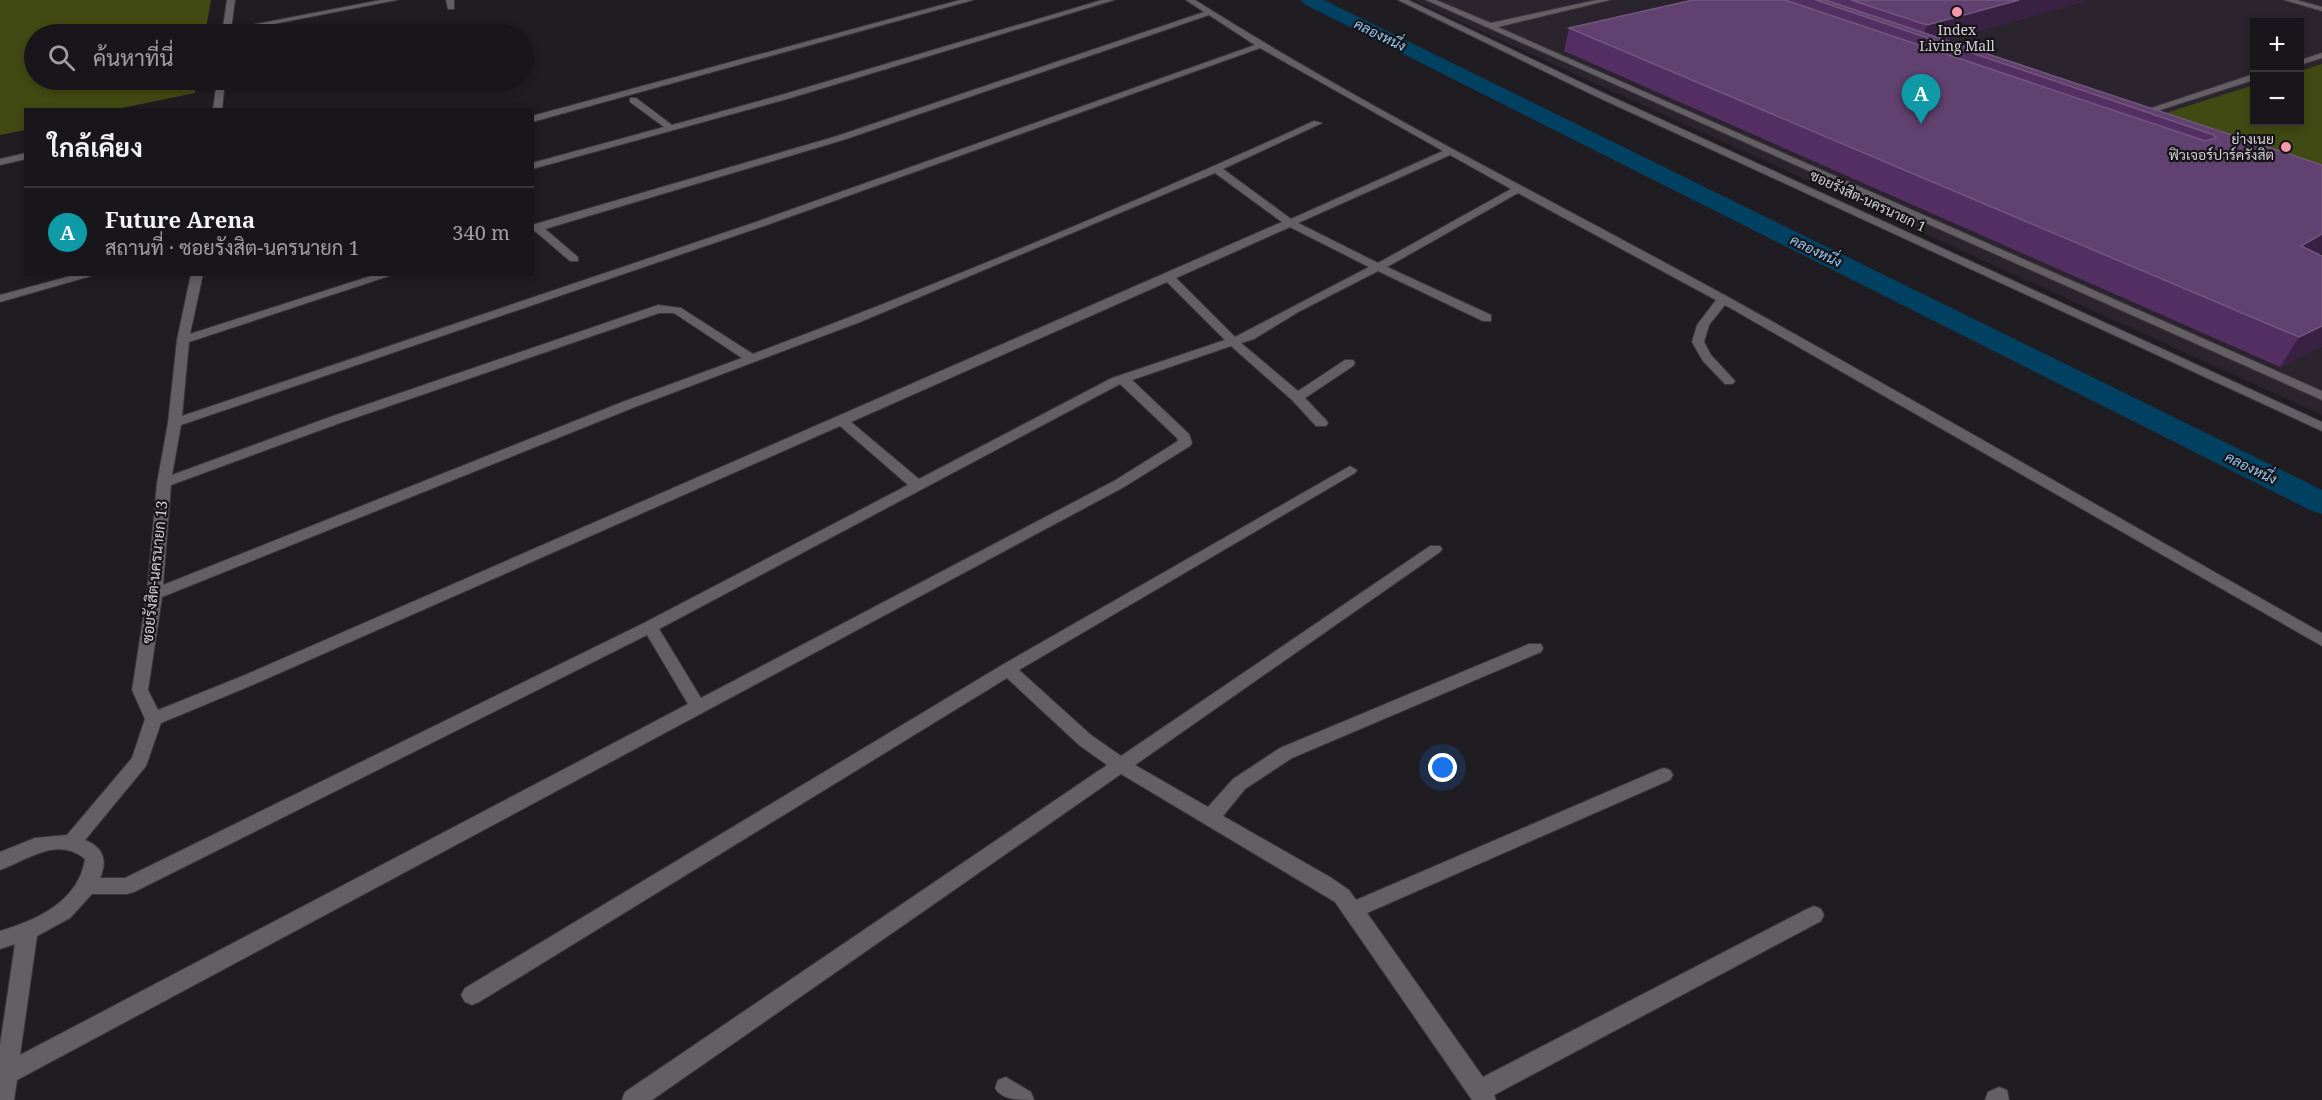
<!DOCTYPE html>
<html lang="th">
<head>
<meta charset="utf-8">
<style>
  :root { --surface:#18161a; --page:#252327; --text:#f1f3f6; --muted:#9f9fa2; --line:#363539; --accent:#db2777 }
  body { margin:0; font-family:"Noto Serif",Sarabun,serif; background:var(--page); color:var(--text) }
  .controls { position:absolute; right:18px; top:18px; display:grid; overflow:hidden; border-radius:0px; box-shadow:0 3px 9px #0003 }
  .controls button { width:54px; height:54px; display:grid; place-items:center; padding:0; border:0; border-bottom:2px solid var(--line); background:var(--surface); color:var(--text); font:30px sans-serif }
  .you { position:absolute; left:1443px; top:768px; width:21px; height:21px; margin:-15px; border:4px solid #fff; border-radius:50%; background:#1a73e8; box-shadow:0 0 0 9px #1a73e833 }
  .badge { display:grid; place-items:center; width:39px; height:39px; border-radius:50%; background:var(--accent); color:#fff; font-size:20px; font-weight:700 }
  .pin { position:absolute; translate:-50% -50px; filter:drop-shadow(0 2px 3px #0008) }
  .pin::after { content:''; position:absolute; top:32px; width:21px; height:18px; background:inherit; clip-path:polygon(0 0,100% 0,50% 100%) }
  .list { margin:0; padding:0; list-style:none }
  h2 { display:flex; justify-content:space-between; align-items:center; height:78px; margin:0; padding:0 24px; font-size:26px }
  h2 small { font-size:20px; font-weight:400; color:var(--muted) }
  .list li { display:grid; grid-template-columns:39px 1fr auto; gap:18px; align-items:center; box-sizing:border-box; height:90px; padding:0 24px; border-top:2px solid var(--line) }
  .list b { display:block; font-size:22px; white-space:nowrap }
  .list p { margin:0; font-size:20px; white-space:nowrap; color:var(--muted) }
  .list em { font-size:20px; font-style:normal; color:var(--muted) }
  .icon { flex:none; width:33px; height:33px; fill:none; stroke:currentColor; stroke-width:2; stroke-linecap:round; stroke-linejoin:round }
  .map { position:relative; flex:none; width:2322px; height:1100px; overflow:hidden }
  .search { position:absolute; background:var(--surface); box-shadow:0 3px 9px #0003; left:24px; top:24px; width:510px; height:66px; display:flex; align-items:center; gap:15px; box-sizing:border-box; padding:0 21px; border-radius:33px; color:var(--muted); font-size:22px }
  .panel { position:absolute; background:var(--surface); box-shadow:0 3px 9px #0003; left:24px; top:108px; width:510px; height:168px; border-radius:0px }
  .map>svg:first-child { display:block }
</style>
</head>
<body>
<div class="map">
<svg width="2322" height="1100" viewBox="0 0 2322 1100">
  <rect width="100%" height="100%" fill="#201d22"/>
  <path fill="#2b242e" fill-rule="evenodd" d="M1413,0H2322V415L1470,26ZM2254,22H2300V122H2254Z"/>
  <g fill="#414a12">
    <path d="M0,0H211L205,34H34V80H197L195,93L117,109L26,110L25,130L0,135Z"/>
    <path d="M2322,64V181L2143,120L2254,85V122H2300V71Z"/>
  </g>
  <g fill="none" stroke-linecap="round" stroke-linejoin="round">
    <path fill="#024162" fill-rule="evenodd" d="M1301,0H1324L2322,490V514L2310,510L1304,4Z"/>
    <defs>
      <g id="service">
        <path d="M1426,0H1436L1491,23L1596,0H1610L1498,27L2322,391V400Z"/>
        <path d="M2322,53V58L2300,65V60Z"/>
        <path d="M2254,74V80L2138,117L2130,115Z"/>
        <path d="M78,274H98L0,302V295Z"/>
      </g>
      <g id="minor">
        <path d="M227,0H235L231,29L381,0H397L222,34Z"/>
        <path d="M446,0H454V9H448Z"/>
        <path d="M960,0H973L532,122V116Z"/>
        <path d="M1102,0H1114L787,99L532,169V163L664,127L630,102V98H636L672,125L781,95Z"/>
        <path d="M1186,0H1195C1366,108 1550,199 1728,297C1927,407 2124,521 2322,633V646L1725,305L1709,325L1704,342L1711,355L1735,381L1733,384H1725L1703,361L1692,342L1697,325L1716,300L1518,193L1387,267L1491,315V321H1483L1378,271L1300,311L1254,339L1241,343L1298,391L1345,360H1353L1355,363L1353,366L1305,398L1326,420L1328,423L1326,426H1316L1292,400L1231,346L1132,380L1189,434L1192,443L1190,446L1124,487L17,1080L14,1100H0V1045L15,944L0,949V931C37,920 79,901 85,859C57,836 28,860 0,870V852L35,838L67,835L132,758L145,719L132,690L147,594L157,483L168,423L177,340L191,274H203L190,334L377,274H395L189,342L182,416L756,222L1255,45L1209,15L843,140L545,229L578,257V261H570L535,231L532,232V225L837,136L1204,12ZM1260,48L1443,151L1291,219L1223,169L1322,123L1314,121C1130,205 942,283 753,354L681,308L658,305L330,417L172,475L181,425L764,226ZM1450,155L1511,189L1378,263L1298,223ZM1215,173L1282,222L245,675L158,710L148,690L162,597L635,407L860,322ZM1290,227L1369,267L1235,337L1176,278ZM1167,282L1225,340L1112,378L919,479L851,422ZM659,313H674L742,358L625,401L163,585L171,485L340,423ZM1120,384L1177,438L1178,441L1114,481L701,698L659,629ZM840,426L908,485L644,623L125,878H100C108,860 103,847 85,840L146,766L161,723L257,683ZM647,635L688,704L20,1055L37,936L70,918L92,894H127L134,892Z"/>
        <path d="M1398,0H1408L1599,91L2322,422V431L1593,95Z"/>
        <path d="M2284,0H2297L2322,7V11Z"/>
        <path d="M217,80H225L222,110H213Z"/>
        <path d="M26,153V159L0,165V159Z"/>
        <path d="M1350,466L1357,470L1355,473L1019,670L1091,735L1121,756L1430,546H1440L1442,549L1440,552L1135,765L1208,807L1233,779L1280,748L1529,644H1541L1543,648L1541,652L1292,758L1245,789L1223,816L1330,877L1349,890L1356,900L1658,770L1664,768L1670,770L1673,775L1670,780L1367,913L1483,1077L1807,909L1814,906L1821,909L1824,915L1821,921L1494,1095L1496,1100H1472L1335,902L1121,774L652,1100H622L625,1092L1107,765L1079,745L1007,678L479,1002L472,1005L465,1002L461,995L465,988L1002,665Z"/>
        <path d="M1006,1077L1031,1092L1034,1100C1018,1100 1002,1100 995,1088L998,1080Z"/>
        <path d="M1999,1087L2007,1090L2009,1100H1985L1988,1092Z"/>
      </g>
    </defs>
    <use href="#service" stroke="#3a373b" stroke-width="2"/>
    <use href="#minor" stroke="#3a373b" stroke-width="2"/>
    <use href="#service" fill="#635f65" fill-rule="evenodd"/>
    <use href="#minor" fill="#635f65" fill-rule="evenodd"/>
  </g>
  <path fill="#542f63" d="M1693,0H2089L1946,40L2322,165V252L2318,254L2322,256V346L2280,367L1564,51L1569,28Z"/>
  <g fill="#392144">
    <path d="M2019,0H2089L1940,42L1923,36L1927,25Z"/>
    <path d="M2322,234V252L2284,275L2301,246Z"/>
    <path d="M2322,326V346L2280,367L2299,337Z"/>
  </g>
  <g fill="#61416f" stroke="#73577f" stroke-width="1.5">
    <path d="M1693,0H1785L2205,141L2216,138L2214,135L1816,0H1825L2322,165V234L2301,246L2322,256V326L2299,337L1569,28Z"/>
    <path d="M1851,0H2019L1927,25Z"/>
  </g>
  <g fill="#f39aa8" stroke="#171419" stroke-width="2">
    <circle cx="1957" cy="12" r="6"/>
    <circle cx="2286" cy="147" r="6"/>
  </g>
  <g text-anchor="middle" stroke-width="4.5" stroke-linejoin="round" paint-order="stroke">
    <g font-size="14" fill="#d3d1d4" stroke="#171419">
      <text x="1957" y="35">Index<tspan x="1957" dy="16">Living Mall</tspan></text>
      <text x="2274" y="144" text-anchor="end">ย่างเนย<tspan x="2274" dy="16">ฟิวเจอร์ปาร์ครังสิต</tspan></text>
    </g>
    <g font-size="14" font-style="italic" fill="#94caf1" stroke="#171419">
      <text transform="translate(1380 35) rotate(26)" y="5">คลองหนึ่ง</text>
      <text transform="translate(1816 251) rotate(26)" y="5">คลองหนึ่ง</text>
      <text transform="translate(2251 468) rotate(26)" y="5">คลองหนึ่ง</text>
    </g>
    <g font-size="14" fill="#d3d1d4" stroke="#171419">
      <text transform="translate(1868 201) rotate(25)" y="5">ซอยรังสิต-นครนายก 1</text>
    </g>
    <g font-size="15" fill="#d3d1d4" stroke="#171419">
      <text transform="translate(155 572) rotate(-84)" y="5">ซอยรังสิต-นครนายก 13</text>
    </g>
  </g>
</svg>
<div class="controls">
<button>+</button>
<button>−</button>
</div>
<div class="you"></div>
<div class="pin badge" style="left:1921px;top:124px;background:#0f9aa8">A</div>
<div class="search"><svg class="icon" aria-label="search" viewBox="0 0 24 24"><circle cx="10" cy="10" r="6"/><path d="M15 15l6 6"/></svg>ค้นหาที่นี่</div>
<section class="panel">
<h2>ใกล้เคียง<small></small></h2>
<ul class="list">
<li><span class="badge" style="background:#0f9aa8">A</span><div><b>Future Arena</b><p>สถานที่ · ซอยรังสิต-นครนายก 1</p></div><em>340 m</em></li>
</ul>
</section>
</div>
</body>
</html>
